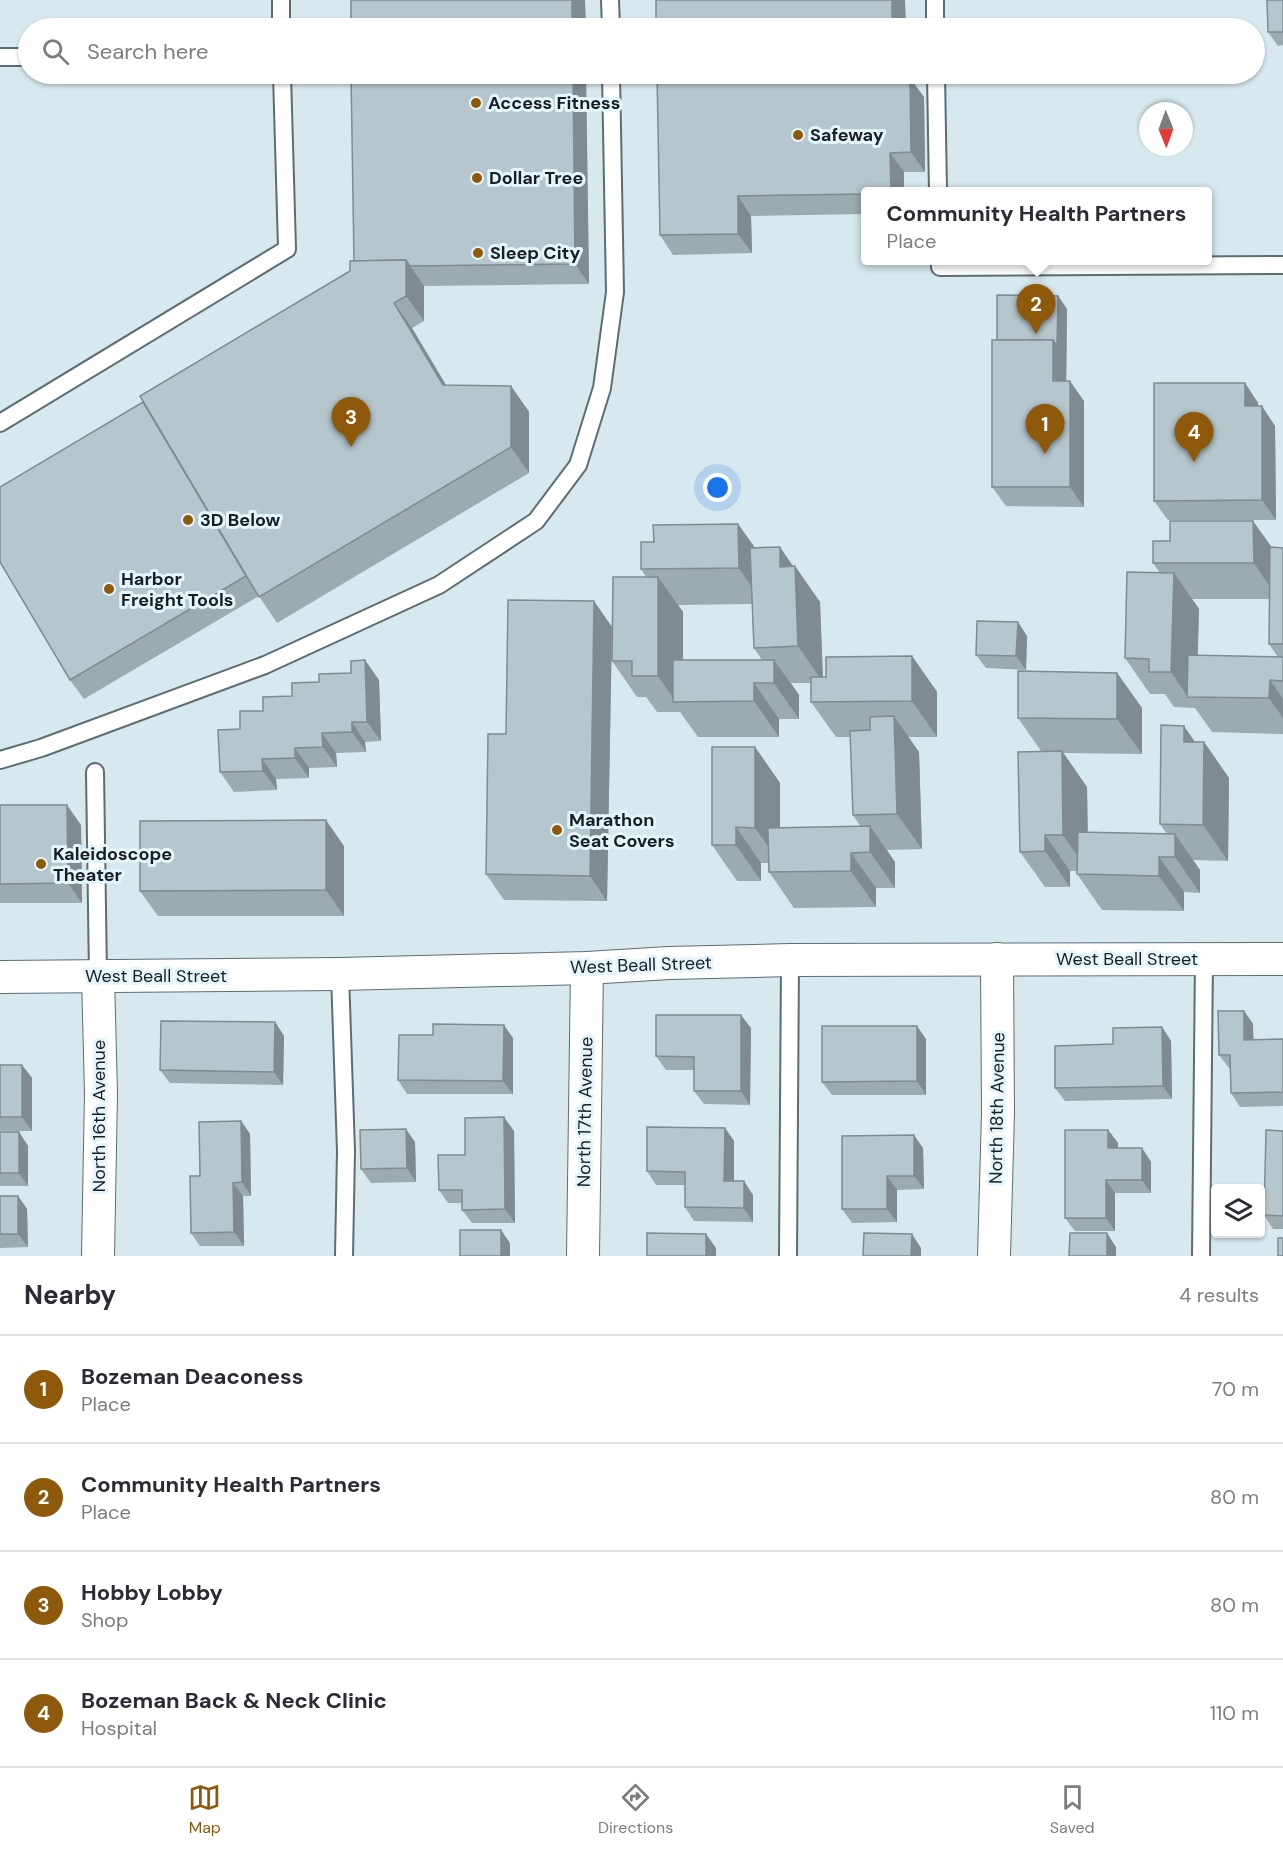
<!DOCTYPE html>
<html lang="en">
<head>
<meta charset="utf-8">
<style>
  :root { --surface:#fff; --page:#f7f7f7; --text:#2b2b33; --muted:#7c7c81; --line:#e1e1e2; --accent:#8e590a }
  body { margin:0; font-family:"DM Sans",sans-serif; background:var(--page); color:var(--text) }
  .controls { position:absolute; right:18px; bottom:18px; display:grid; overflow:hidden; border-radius:6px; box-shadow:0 2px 4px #0004 }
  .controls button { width:54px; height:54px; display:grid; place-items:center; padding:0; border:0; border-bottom:2px solid var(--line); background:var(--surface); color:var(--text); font:30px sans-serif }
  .compass { position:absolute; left:1139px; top:102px; width:54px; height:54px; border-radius:50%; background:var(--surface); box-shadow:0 2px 4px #0004; rotate:179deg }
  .you { position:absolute; left:718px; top:488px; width:21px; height:21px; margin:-15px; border:4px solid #fff; border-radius:50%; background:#1a73e8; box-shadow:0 0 0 9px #1a73e833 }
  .badge { display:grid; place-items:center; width:39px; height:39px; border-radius:50%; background:var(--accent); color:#fff; font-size:20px; font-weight:700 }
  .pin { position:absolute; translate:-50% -50px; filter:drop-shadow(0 2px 3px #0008) }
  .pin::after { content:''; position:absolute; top:32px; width:21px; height:18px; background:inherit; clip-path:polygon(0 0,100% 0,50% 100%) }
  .popup { position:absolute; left:861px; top:187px; width:351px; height:78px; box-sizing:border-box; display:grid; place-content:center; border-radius:6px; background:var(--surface); filter:drop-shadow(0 2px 4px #0005); font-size:20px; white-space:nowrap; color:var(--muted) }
  .popup b { font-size:22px; color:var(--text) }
  .popup::after { content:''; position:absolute; left:50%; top:100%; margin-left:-12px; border:12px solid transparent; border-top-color:var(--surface) }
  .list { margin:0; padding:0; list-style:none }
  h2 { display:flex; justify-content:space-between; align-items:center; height:78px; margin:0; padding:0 24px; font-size:26px }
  h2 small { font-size:20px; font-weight:400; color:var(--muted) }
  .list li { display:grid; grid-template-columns:39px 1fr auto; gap:18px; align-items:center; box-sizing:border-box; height:108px; padding:0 24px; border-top:2px solid var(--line) }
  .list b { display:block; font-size:22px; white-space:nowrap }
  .list p { margin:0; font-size:20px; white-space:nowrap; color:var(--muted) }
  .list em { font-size:20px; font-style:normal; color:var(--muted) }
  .icon { flex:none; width:33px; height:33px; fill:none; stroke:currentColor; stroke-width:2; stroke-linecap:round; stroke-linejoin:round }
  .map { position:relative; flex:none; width:1283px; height:1256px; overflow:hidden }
  .search { position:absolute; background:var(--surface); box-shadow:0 2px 4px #0004; left:18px; right:18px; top:18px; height:66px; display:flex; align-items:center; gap:15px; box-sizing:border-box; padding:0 21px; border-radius:33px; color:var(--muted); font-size:22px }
  .sheet { height:510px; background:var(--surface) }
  nav { display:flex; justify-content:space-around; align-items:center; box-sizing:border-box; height:84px; border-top:2px solid var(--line); background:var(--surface); font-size:16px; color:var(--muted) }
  nav a { display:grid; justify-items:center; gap:3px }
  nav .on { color:var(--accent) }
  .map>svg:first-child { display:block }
</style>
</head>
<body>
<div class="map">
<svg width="1283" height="1256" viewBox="0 0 1283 1256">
  <rect width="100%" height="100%" fill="#d7e9ef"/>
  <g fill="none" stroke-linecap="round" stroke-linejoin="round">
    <defs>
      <g id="lane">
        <path d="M281,0V28"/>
        <path d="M610,0L611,28"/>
        <path d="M935,0V28"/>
        <path d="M0,57H28"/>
        <path d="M936,74L938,192"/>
        <path d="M940,260V267L1283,265"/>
        <path d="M0,423L287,249L282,74"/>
        <path d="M0,760L41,748L265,665L439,585L536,521L578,465L602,388L615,292L611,74"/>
        <path d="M95,772L98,976"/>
        <path d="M340,974L346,1151L344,1256"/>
        <path d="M788,1256L790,960"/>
        <path d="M1201,1256L1204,960"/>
      </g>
      <g id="street">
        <path d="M0,977L340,974L587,968L669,963L790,960L1283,959"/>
        <path d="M98,1256L101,1093L98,976"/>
        <path d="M583,1256L587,968"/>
        <path d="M994,1256L998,1113L997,959"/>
      </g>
    </defs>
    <use href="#lane" stroke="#5d6d72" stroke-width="20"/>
    <use href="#street" stroke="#5d6d72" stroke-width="34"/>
    <use href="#lane" stroke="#fff" stroke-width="16"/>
    <use href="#street" stroke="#fff" stroke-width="32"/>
  </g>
  <g fill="#9cabaf" fill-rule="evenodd">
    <path d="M1283,0V45L1278,46L1268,32Z"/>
    <path d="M586,74L589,284L424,286V321L412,328L445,385L511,386L529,412V473L277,623L259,596L84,699L70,680L143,402L350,271L354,261Z"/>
    <path d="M657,74H907V78L924,97L925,172H904V192H865V214L751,216L752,253L673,255L660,235Z"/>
    <path d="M1058,296L1067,309L1066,381L1084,401V507L1006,506L992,487L997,340Z"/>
    <path d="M1245,383L1258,403V406L1275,426L1276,520H1168L1154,501Z"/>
    <path d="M738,524L755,548L793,566L820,602L823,677L912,656L937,692V737H908L919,752L922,849L887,850L895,862V888H876V907L794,908L769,872L768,863H761V881H737L712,845L755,747L780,783V828L861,827L853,815L851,737H836L811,702V683H791L799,695V719H779V737H698L680,712H657L646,697H637L612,661L646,577L641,569L654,542ZM752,604L754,648L762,660H683V612L678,605Z"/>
    <path d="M1272,547L1283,548V734L1212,732L1195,708L1174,707L1165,694H1150L1125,658L1160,573L1153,563ZM1192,599H1270L1269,644L1278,657L1198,656L1199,609Z"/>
    <path d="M612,627L607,901L504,900L486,874Z"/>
    <path d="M1027,636L1026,670L986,668L976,655Z"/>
    <path d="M1117,673L1142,708V754L1063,753L1087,787L1088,832L1167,834L1160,824L1195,742H1204L1229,778L1228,861L1193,860L1200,870V893L1184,892V911L1102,910L1077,874V871H1070V887H1045L1020,852L1041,751L1018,718Z"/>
    <path d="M379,680L381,741L365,742L366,752L336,753L337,767L309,768V778L276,779L277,790L234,792L220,772L240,729L263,711L292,696Z"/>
    <path d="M0,805L81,825L82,903H0Z"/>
    <path d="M344,846V916H158L140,891Z"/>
    <path d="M1244,1011L1253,1024V1040L1283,1039V1106L1240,1107L1231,1093L1230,1068H1229L1219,1055Z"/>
    <path d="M275,1022L284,1036L283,1085L170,1083L160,1070Z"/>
    <path d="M1162,1027L1171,1041L1172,1099L1065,1101L1055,1088L1113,1044Z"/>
    <path d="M751,1028L750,1105L704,1104L694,1091V1070H666L656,1056Z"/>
    <path d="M513,1038V1094H407L398,1080Z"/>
    <path d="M926,1039V1095H832L822,1082Z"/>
    <path d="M0,1065H22L32,1078V1131H0Z"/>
    <path d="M241,1121L250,1134L251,1196H243L244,1246H200L191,1233L200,1176Z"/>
    <path d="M725,1128L734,1141V1181L753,1195V1222L694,1221L685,1207V1185H656L647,1171Z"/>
    <path d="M1108,1130L1118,1143V1148H1142L1151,1162V1193H1115V1231H1075L1065,1218Z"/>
    <path d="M514,1131L515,1223H472L462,1210V1203H448L439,1190L465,1155Z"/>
    <path d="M1283,1131V1229H1273L1264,1215Z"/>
    <path d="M0,1132H19L28,1146V1186H0Z"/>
    <path d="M415,1142L416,1182L371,1183L361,1169Z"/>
    <path d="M923,1148L924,1189L897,1190V1222L852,1223L842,1209Z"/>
    <path d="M0,1196H18L27,1209L28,1247L0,1248Z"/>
  </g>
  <g fill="#7f8b8f">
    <path d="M572,0H585L586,28H572Z"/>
    <path d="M892,0H905L906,28H892Z"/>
    <path d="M573,74H586L589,284L575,264Z"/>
    <path d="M893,74H907V98L893,78Z"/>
    <path d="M910,78L924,97L925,172L911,152Z"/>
    <path d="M890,153L904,172V192H891Z"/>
    <path d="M738,196L751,216L752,253L738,234Z"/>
    <path d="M406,260L424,286V321L406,296Z"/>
    <path d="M1058,296L1067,309L1066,401L1053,381V340Z"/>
    <path d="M394,303L412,328L461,410L443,385Z"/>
    <path d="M1070,381L1084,401V507L1070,487Z"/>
    <path d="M1245,383L1258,403L1259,426L1245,406Z"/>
    <path d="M511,386L529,412V473L511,447Z"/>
    <path d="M1262,406L1275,426L1276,520L1262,500Z"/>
    <path d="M1253,521L1278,556V599L1254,563Z"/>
    <path d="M738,524L763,559V604L739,568Z"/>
    <path d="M780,547L795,569V566L820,602L823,682L798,646L780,567Z"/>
    <path d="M1174,573L1199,609L1196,697H1188L1171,672Z"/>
    <path d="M658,577L683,612V702H676L658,676Z"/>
    <path d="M594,601L612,627L607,901L590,876Z"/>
    <path d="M1018,622L1027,636L1026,670L1016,656Z"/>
    <path d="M912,656L937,692V737L912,701Z"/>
    <path d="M365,660L379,680L381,741L367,722Z"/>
    <path d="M774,660L799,695V719L774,683Z"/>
    <path d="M1117,673L1142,708V754L1117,719Z"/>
    <path d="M1270,680L1283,699V718L1269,698Z"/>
    <path d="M754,683L779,719V737L754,701Z"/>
    <path d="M894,716L919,752L922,849L897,814Z"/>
    <path d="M352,722L365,742L366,752L352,732Z"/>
    <path d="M1184,726L1204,755V742L1229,778L1228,861L1203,825L1184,742Z"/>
    <path d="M322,733L336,753L337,767L323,747Z"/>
    <path d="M755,747L780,783V863L755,828Z"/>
    <path d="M295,748L309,768V778L295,758Z"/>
    <path d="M1062,751L1087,787L1088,871L1063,835Z"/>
    <path d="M262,759L276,779L277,790L263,771Z"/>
    <path d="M67,805L81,825L82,903L68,883Z"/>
    <path d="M326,820L344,846V916L326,890Z"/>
    <path d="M870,826L895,862V888L870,852Z"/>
    <path d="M736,827L761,863V881L736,845Z"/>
    <path d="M1175,834L1200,870V893L1175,857Z"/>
    <path d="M1045,835L1070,871V887L1045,851Z"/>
    <path d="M851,853L876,888V907L851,871Z"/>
    <path d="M1159,857L1184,892V911L1159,876Z"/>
    <path d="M1244,1011L1253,1024L1254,1053L1244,1040Z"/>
    <path d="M741,1015L751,1028L750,1105L741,1091Z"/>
    <path d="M275,1022L284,1036L283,1085L274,1072Z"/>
    <path d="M504,1025L513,1038V1094L503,1081Z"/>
    <path d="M917,1026L926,1039V1095L917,1081Z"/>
    <path d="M1162,1027L1171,1041L1172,1099L1163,1086Z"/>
    <path d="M22,1065L32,1078V1131L22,1117Z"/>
    <path d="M504,1117L514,1131L515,1223L505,1209Z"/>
    <path d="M241,1121L250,1134L251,1196L242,1182Z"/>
    <path d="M725,1128L734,1141V1194L724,1181Z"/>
    <path d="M406,1129L415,1142L416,1182L407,1168Z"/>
    <path d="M1108,1130L1118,1143V1162L1108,1148Z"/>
    <path d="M19,1132L28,1146V1186L19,1173Z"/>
    <path d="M914,1135L923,1148L924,1189L914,1176Z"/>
    <path d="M1142,1148L1151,1162V1193L1142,1180Z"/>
    <path d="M887,1176L897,1190V1222L887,1209Z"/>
    <path d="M1106,1180L1115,1193V1231L1106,1218Z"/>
    <path d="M744,1181L753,1195V1222L744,1208Z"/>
    <path d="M233,1183L243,1196L244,1246L234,1232Z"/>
    <path d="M18,1196L27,1209L28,1247L18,1234Z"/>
    <path d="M501,1230L510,1243V1256H501Z"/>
    <path d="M1107,1233L1116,1247V1256H1107Z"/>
    <path d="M706,1234L716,1248V1256H706Z"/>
    <path d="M912,1234L921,1248V1256H911Z"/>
  </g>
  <g fill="#b5c7cc" stroke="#7f8b8f" stroke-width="1.5">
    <rect x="351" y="0" width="221" height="28"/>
    <rect x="656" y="0" width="236" height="28"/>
    <path d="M1267,0H1283V32H1268Z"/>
    <path d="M351,74H573L575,264L410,266L406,260L354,261Z"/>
    <path d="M657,74H893V78H910L911,152L890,153L891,192H865V194L738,196V234L660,235Z"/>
    <path d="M406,260V296L394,303L443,385L511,386V447L259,597L140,396L350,271V261Z"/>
    <path d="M997,295L1058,296L1057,346L1053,340H997Z"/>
    <path d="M992,340H1053V381H1070V487H992Z"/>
    <path d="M1154,383H1245V406H1262V500L1154,501Z"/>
    <path d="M143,402L246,576L70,680L0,562V487Z"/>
    <path d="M1170,521H1253L1254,563H1153V541H1170Z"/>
    <path d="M738,524L739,568L641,569V542H654L653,525Z"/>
    <path d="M780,547V567L795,566L798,646L754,648L750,548Z"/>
    <path d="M1270,547L1283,548V644H1269Z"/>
    <path d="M1127,572L1174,573L1171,672H1149V659L1125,658Z"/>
    <path d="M613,577H658V676H632V661H612Z"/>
    <path d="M508,600L594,601L590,876L486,874L488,734H506Z"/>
    <path d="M977,621L1018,622L1016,656L976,655Z"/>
    <path d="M1188,655L1283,657V681L1270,680L1269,698L1187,697Z"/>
    <path d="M912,656V701L811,702V677H826V657Z"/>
    <path d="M365,660L367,722H352V732L322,733L323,747L295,748V758L262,759L263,771L220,772L218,730L240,729V711H263V697L292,696V683L319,682V674L351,673V661Z"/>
    <path d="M673,660H774V683H754V701L673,702Z"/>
    <path d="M1018,671L1117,673V719L1018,718Z"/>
    <path d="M894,716L897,814L853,815L850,731L870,730V717Z"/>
    <path d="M1161,725L1184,726V742H1204L1203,825L1160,824Z"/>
    <path d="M712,747H755V828L736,827V845H712Z"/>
    <path d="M1062,751L1063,835H1045V851L1020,852L1018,752Z"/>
    <path d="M0,805H67L68,883L0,884Z"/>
    <path d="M326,820V890L140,891V821Z"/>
    <path d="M870,826V852L851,853V871L769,872L768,828Z"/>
    <path d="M1078,832L1175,834V857H1159V876L1077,874Z"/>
    <path d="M1218,1011H1244V1040L1283,1039V1092L1231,1093L1230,1055H1219Z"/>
    <path d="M656,1015H741V1091H694V1057L656,1056Z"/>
    <path d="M161,1021L275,1022L274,1072L160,1070Z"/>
    <path d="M433,1024L504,1025L503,1081L398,1080L399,1035H433Z"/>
    <path d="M822,1026H917V1081L822,1082Z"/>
    <path d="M1162,1027L1163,1086L1055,1088V1046L1113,1044V1028Z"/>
    <rect x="0" y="1065" width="22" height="52"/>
    <path d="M504,1117L505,1209L462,1210V1190H439L438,1155H465V1118Z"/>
    <path d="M241,1121L242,1182L233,1183L234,1232L191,1233L190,1176H200L199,1122Z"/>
    <path d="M647,1127L725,1128L724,1181H744V1208L685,1207V1172L647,1171Z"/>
    <path d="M406,1129L407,1168L361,1169L360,1130Z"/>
    <path d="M1065,1130H1108V1148H1142V1180H1106V1218H1065Z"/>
    <path d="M1266,1130L1283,1131V1216L1264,1215Z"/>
    <rect x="0" y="1132" width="19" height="41"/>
    <path d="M914,1135V1176H887V1209H842V1136Z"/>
    <rect x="0" y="1196" width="18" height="38"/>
    <rect x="460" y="1230" width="41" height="26"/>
    <path d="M647,1233L706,1234V1256H647Z"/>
    <path d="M864,1233L912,1234L911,1256H863Z"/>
    <path d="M1070,1233H1107V1256H1069Z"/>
    <rect x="1278" y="1238" width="5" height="18"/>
  </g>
  <g fill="#8e590a" stroke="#e4f6fc" stroke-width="2">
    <circle cx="476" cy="103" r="6"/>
    <circle cx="798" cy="135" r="6"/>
    <circle cx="477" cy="178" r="6"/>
    <circle cx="478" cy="253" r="6"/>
    <circle cx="188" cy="520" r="6"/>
    <circle cx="109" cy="589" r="6"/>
    <circle cx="557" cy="830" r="6"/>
    <circle cx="41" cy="864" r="6"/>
  </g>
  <g text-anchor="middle" stroke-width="6" stroke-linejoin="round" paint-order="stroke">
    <g font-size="18" font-weight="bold" fill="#191f21" stroke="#e4f6fc" text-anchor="start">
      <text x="488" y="109">Access Fitness</text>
      <text x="810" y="141">Safeway</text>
      <text x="489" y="184">Dollar Tree</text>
      <text x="490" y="259">Sleep City</text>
      <text x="200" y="526">3D Below</text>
      <text x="121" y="585">Harbor<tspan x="121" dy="21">Freight Tools</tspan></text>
      <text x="569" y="826">Marathon<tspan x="569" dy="21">Seat Covers</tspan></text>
      <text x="53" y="860">Kaleidoscope<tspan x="53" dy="21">Theater</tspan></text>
    </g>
    <g font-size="18" fill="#191f21" stroke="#e4f6fc">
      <text x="1127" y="965">West Beall Street</text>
      <text transform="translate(641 965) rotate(-2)" y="6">West Beall Street</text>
      <text x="156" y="982">West Beall Street</text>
      <text transform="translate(997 1108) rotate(-89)" y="6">North 18th Avenue</text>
      <text transform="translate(585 1112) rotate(-89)" y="6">North 17th Avenue</text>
      <text transform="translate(99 1116) rotate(-90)" y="6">North 16th Avenue</text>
    </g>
  </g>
</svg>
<div class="controls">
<button><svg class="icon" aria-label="layers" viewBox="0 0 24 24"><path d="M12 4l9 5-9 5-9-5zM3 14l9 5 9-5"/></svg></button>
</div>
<svg class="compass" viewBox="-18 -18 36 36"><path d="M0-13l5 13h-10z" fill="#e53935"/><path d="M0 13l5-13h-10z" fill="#7c7c81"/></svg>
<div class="you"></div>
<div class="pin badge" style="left:1045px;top:454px">1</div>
<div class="pin badge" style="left:1036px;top:334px">2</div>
<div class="popup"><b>Community Health Partners</b>Place</div>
<div class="pin badge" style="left:351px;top:447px">3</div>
<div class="pin badge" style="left:1194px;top:462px">4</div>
<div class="search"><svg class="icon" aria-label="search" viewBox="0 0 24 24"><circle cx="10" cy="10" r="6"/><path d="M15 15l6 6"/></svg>Search here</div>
</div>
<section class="sheet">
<h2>Nearby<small>4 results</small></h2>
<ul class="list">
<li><span class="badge">1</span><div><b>Bozeman Deaconess</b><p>Place</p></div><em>70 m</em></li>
<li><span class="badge">2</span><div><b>Community Health Partners</b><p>Place</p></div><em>80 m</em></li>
<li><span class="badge">3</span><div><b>Hobby Lobby</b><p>Shop</p></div><em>80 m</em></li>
<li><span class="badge">4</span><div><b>Bozeman Back &amp; Neck Clinic</b><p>Hospital</p></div><em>110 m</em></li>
</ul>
</section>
<nav>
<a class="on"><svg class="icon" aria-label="map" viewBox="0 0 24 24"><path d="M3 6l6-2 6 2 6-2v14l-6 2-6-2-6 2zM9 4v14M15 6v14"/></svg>Map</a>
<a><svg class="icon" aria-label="directions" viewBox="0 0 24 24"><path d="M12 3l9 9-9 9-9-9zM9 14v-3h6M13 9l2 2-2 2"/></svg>Directions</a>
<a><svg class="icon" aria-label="saved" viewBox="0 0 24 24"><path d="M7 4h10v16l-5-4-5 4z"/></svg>Saved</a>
</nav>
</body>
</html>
